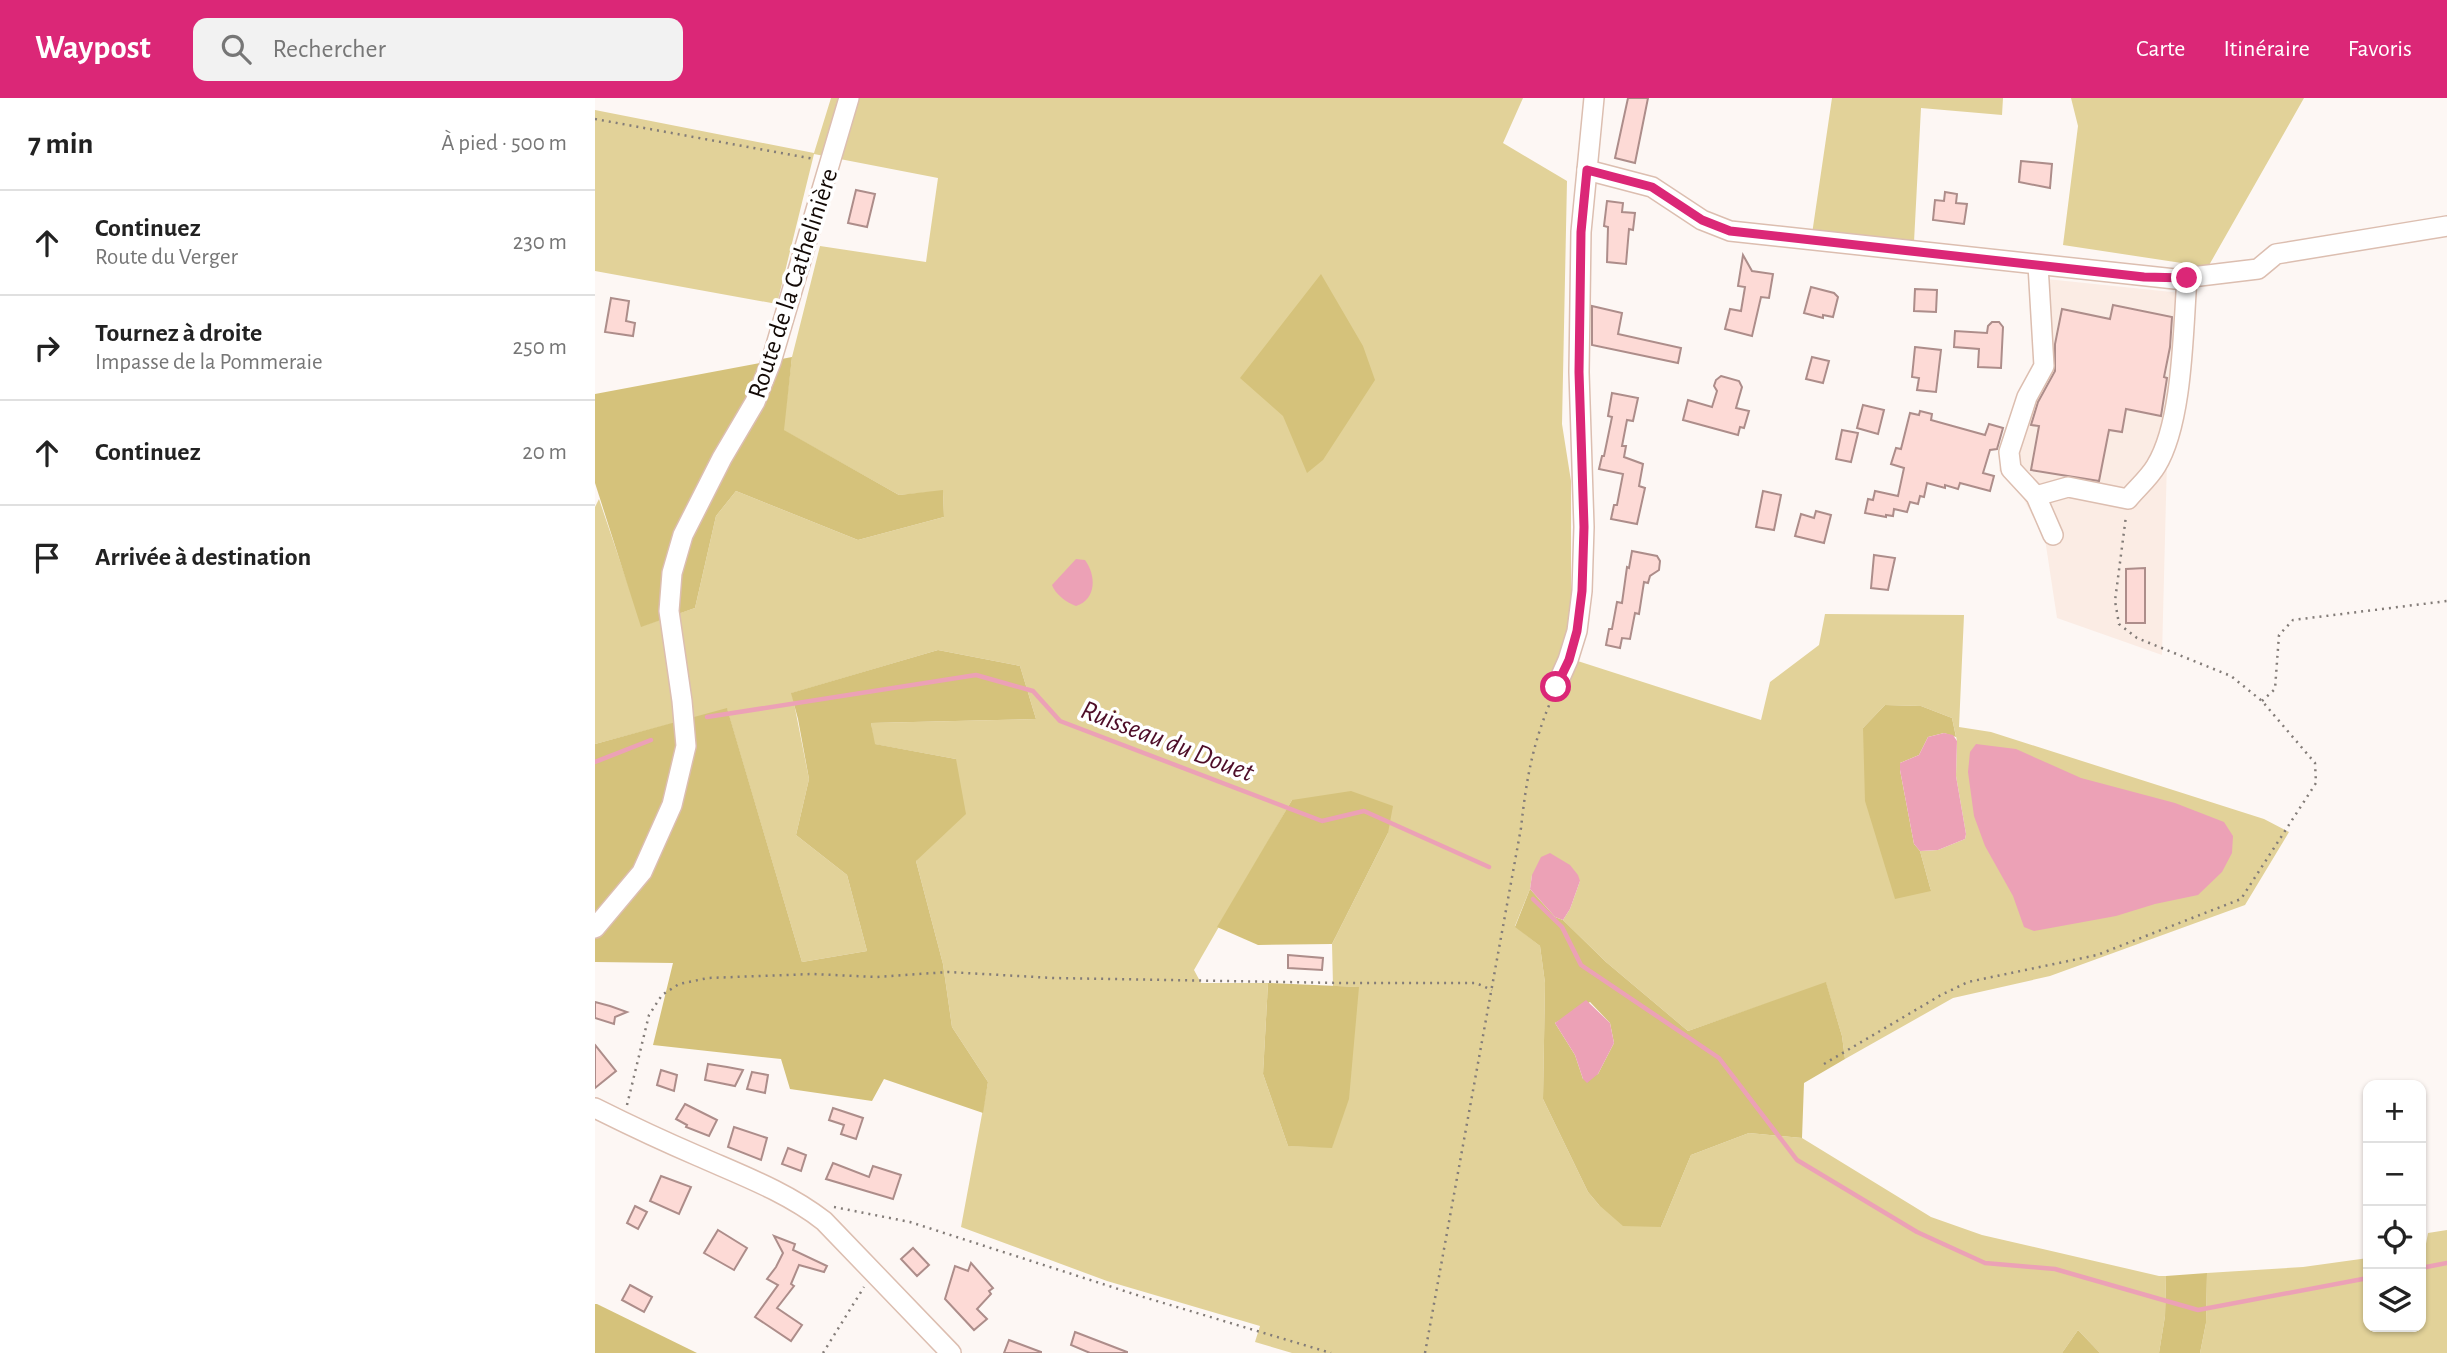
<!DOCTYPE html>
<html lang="fr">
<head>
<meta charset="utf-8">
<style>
  :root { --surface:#fff; --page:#f2f2f2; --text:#222; --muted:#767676; --line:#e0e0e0; --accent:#db2777 }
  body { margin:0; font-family:"Alegreya Sans",sans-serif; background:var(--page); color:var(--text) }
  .controls { position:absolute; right:21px; bottom:21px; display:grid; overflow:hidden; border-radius:14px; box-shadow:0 2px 5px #0004 }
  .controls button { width:63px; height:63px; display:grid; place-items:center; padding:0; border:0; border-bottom:2px solid var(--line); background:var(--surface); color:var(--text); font:35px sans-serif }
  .stop { position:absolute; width:21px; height:21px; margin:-16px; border:5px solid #db2777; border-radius:50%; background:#fff }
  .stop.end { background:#db2777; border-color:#fff; box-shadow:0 2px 7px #0008 }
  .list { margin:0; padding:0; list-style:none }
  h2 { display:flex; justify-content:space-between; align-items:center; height:91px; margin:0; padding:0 28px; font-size:30px }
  h2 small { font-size:23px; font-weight:400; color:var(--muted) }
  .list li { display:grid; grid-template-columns:46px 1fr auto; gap:21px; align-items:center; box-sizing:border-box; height:105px; padding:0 28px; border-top:2px solid var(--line) }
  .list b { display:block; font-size:26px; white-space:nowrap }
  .list p { margin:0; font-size:23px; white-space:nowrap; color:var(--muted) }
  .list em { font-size:23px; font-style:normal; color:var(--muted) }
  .icon { flex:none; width:38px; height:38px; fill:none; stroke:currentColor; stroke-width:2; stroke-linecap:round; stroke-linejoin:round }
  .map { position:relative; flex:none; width:1852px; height:1255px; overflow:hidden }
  header { display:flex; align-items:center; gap:42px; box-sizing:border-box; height:98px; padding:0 35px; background:var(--accent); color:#fff }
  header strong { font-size:33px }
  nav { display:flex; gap:38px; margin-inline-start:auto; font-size:24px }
  .search { width:490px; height:63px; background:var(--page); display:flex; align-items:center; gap:18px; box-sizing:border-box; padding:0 24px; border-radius:14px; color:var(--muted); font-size:26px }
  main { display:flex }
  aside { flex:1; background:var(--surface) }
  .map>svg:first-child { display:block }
</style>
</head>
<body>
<header>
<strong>Waypost</strong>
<div class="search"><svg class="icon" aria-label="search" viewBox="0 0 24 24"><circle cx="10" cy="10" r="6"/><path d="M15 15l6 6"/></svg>Rechercher</div>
<nav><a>Carte</a><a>Itinéraire</a><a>Favoris</a></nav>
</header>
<main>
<aside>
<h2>7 min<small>À pied · 500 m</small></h2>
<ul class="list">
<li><svg class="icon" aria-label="ahead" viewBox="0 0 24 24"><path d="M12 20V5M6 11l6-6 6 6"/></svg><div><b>Continuez</b><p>Route du Verger</p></div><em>230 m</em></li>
<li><svg class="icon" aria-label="right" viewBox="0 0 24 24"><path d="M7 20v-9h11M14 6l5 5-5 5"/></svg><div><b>Tournez à droite</b><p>Impasse de la Pommeraie</p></div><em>250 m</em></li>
<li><svg class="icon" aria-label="ahead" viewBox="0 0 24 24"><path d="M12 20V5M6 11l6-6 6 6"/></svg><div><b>Continuez</b></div><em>20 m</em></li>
<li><svg class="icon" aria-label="arrive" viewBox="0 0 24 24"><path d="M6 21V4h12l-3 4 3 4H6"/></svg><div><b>Arrivée à destination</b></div></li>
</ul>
</aside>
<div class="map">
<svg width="1852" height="1255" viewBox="0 0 1852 1255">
  <rect width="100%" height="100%" fill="#fdf7f4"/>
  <path fill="#fbece4" d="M1433,179L1596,196L1572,362L1567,557L1462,520L1450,441L1418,381L1404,373L1414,326L1439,265Z"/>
  <g fill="#e2d299" fill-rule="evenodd">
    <path d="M236,0H928L908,45L972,83L967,326L976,383V514L974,534L964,557L1166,622L1175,584L1224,547L1230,516L1369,517L1364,629L1396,634L1669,721L1694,734L1650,807L1455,878L1358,900L1250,961L1247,938L1231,885L1093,933L1011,864L968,822L975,811L985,783L937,777L935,791L920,828L945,848L950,885L948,1001L993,1094L1004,1107L1066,1129L1096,1057L1154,1035L1207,1040L1336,1119L1387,1137L1564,1178H1571L1570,1218L1564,1255H1505L1483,1232L1467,1255H697L660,1244L665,1228L512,1183L366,1129L393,984L357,929L348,866L321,763L361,661L279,646L276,625L441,621L425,568L343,552L197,595L214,681L201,737L252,777L272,853L207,864L132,611L0,646V409L4,401L47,528L100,510L121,418L141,393L263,442L349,419L348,393L304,397L188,332L197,259L225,148L331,164L343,80L219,56L182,206L0,173V12L219,55ZM1290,607L1326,608L1357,620L1362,643L1361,678L1371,736L1370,741L1343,752L1325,753L1336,793L1268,630ZM697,702L793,735L737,846L738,888L763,889L737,1049L693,1048L668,976L673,885H606L599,872Z"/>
    <path d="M1237,0H1408L1407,17L1326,10L1319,144L1217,136Z"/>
    <path d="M1476,0H1709L1613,169L1468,147L1483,28Z"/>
    <path d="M1852,1132V1255H1605L1611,1225L1612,1175L1708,1169L1773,1160V1229H1826V1152L1830,1151L1833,1135Z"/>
  </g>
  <g fill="#d5c27b" fill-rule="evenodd">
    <path d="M726,176L768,248L780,282L728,362L712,375L688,318L645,280Z"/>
    <path d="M197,259L189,332L304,397L348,392L349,419L263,442L141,393L121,418L100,510L46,529L0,385V296Z"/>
    <path d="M343,552L425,568L441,621L276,625L280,646L361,661L371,716L321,763L348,866L357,929L393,984L388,1015L289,981L277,1003L195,991L186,961L58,947L78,865L0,864V646L132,610L207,864L272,853L252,777L201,737L214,681L203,621L196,595Z"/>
    <path d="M1290,607L1326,608L1357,620L1361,639L1349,635L1333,639L1324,657L1305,665V672L1319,746L1325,753L1336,793L1300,801L1270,703L1268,630Z"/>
    <path d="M756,693L798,708L793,735L737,846L663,847L622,829L697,702Z"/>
    <path d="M935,791L960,819L968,822L1011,864L1093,933L1231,884L1247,938L1250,961L1209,985L1207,1040L1154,1035L1096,1057L1066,1129L1028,1128L1004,1107L993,1094L948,1001L950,885L945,848L920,829ZM995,904L1015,925L1019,945L1003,976L988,981L980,957L960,925Z"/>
    <path d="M673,885L764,889L754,1001L737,1050L693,1048L668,976Z"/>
    <path d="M1612,1175L1611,1225L1605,1255H1564L1570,1218L1571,1178Z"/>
    <path d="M0,1206H2L102,1255H0Z"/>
    <path d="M1483,1232L1505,1255H1467Z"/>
  </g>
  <g fill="#eca1b6">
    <path d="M481,461L490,462C501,477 502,501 481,508C472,505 460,496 457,487Z"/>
    <path d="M1349,635L1358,637L1362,643L1361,678L1371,736L1370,741L1343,752L1325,753L1319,746L1305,672V665L1324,657L1333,639Z"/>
    <path d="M1381,646L1421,651L1486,680L1580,705L1629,724L1638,738L1637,755L1627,774L1603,797L1560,806L1521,818L1439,833L1429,829L1418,798L1390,748L1379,718L1373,674L1375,654Z"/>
    <path d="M955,755L975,767L983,777L985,783L975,811L968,822L960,819L935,791L937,777L946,759Z"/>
    <path d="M991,902L1015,925L1019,945L1003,976L992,985L988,981L980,957L960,925Z"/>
  </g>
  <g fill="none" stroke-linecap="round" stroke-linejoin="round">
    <g stroke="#eca1b6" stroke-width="4.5">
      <path d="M112,619L381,577L438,593L465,623L727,723L769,713L894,769"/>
      <path d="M0,664L56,642"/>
      <path d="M938,801L967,829L986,867L1124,960L1202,1062L1322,1134L1390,1165L1460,1171L1603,1212L1773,1180"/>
      <path d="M1826,1170L1852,1165"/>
    </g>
  </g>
  <g fill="#fddad6" stroke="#ad8d8a" stroke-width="2">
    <path d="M1033,0H1053L1040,65L1020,60Z"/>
    <path d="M1426,63L1457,66L1455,90L1424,84Z"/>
    <path d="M261,92L280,96L272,129L253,125Z"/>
    <path d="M1350,94L1362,96L1361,105L1372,106L1369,126L1338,122L1340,102L1349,103Z"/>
    <path d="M1012,103L1028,105L1027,114L1040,115L1038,132L1034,131L1031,166L1012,164L1013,129L1009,128Z"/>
    <path d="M1148,157L1157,173L1178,176L1174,200L1166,199L1157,238L1130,231L1135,211L1146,213L1150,189L1143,188Z"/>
    <path d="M1216,189L1239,195L1243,199L1238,219L1228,217V220L1209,215Z"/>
    <path d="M1320,191L1342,192L1341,214L1319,213Z"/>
    <path d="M16,200L34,203L31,223L40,225L38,238L10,234Z"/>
    <path d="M1518,207L1577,219L1575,249L1569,279L1572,280L1566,318L1531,311L1527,334L1514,332L1504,383L1436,372L1444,328L1436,327L1443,304L1460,273V246L1467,211L1515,221Z"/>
    <path d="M997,208L1027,215L1023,236L1086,250L1083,265L997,247Z"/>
    <path d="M1397,224H1404L1408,229L1406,270L1383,269L1384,251L1359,249L1360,233L1392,235L1393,228Z"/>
    <path d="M1320,249L1346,252L1341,294L1322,292L1324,280L1317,279Z"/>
    <path d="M1217,259L1234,263L1228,285L1211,281Z"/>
    <path d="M1126,278L1144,283L1147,289L1141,310L1154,313L1149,330L1145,329L1143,337L1088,322L1093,302L1117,309L1122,293L1119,288L1121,282Z"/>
    <path d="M1017,295L1043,300L1038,323L1032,322L1027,348H1031L1029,359L1048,366L1044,388L1050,390L1042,426L1016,421L1019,407H1022L1028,376L1004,371L1007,358H1009L1017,319L1013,318Z"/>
    <path d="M1268,307L1289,312L1283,336L1262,330Z"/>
    <path d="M1325,313L1337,316L1336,322L1390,337L1394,326L1408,330L1402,351L1395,352L1388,375L1399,378L1395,393L1365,385L1363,391L1350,387V390L1332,385L1329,399L1325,398L1323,406L1315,404L1312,414L1299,411L1298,418L1291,417V419L1270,415L1273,401L1278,402L1280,393L1303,398L1309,370L1296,366L1301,350L1306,351L1315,315L1324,317Z"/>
    <path d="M1247,332L1263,335L1256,364L1241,361Z"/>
    <path d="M1168,393L1186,397L1179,432L1161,429Z"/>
    <path d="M1221,413L1236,417L1229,445L1200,438L1206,416L1219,420Z"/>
    <path d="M1037,453L1062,458L1065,463L1064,472L1055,478L1053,485L1049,484L1044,516L1040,515L1035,541L1027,540L1025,550L1011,547L1014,531H1017L1022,504L1027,505L1032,469L1034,470Z"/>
    <path d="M1279,457L1300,460L1293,492L1276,490Z"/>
    <path d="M1550,470V525H1531V471Z"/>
    <path d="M693,857L728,860L727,872L693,870Z"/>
    <path d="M0,904L15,908L32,914L20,919L19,926L0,920Z"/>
    <path d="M0,947L21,973L0,990Z"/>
    <path d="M113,966L132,969L148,972L140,988L110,982Z"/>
    <path d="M66,972L82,977L79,993L62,987Z"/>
    <path d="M157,974L173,977L170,995L152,991Z"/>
    <path d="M90,1006L122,1022L114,1038L91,1029L92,1027L81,1021Z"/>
    <path d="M238,1010L268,1020L261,1041L246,1036L249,1027L234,1022Z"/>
    <path d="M139,1029L172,1040L166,1062L133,1049Z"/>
    <path d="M193,1050L211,1057L206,1073L187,1066Z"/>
    <path d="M238,1065L274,1079L278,1068L306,1077L298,1101L231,1081Z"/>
    <path d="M66,1078L96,1089L84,1116L55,1103Z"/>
    <path d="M40,1108L52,1114L43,1131L32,1125Z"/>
    <path d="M123,1132L152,1150L139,1172L109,1155Z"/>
    <path d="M179,1138L200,1146L198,1152L232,1168L229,1174L204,1167L196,1186L199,1188L182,1210L207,1227L196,1243L160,1219L183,1187L172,1181L181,1169L188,1155Z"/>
    <path d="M318,1150L334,1167L322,1178L306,1161Z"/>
    <path d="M376,1165L398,1190L394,1193L396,1196L382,1211L392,1221L379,1232L350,1201L360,1168L373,1173Z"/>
    <path d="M35,1187L57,1199L49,1214L27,1202Z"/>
    <path d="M480,1234L532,1254V1255H495L476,1247Z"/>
    <path d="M414,1242L446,1254V1255H409Z"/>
  </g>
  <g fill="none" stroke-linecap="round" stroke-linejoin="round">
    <defs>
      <g id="minor">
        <path d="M992,72L1057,89L1107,122L1135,133L1580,181L1663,171L1681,156L1852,128"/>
        <path d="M1443,167L1449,268L1432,299L1414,354L1416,371L1441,398L1458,437"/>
        <path d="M1441,398L1473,389L1533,401C1542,390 1554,380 1561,368C1588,324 1588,232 1592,180"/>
        <path d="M961,589L973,562L982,533L987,493L989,429L984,274L986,134L999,0"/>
        <path d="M0,830L47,774L77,707L91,648L87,603L74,513L77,475L88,437L127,360L160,304L176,264L254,0"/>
        <path d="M0,1010C34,1027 68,1043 103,1058C146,1077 192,1094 229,1123L356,1255"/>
      </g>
    </defs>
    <use href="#minor" stroke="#dcbeb0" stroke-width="22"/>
    <g stroke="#837c78" stroke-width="2.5" stroke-dasharray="2 5" stroke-linecap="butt">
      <path d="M0,21L219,61"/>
      <path d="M1667,603L1680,591L1684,537L1698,522L1852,503"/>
      <path d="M1229,966L1346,897L1373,884L1502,857L1646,801L1721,685L1720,665L1667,603L1636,578L1542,540L1524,526L1520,503L1531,418"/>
      <path d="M32,1007L54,917L67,897L84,886L113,880L217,876L281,879L353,874L458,880L746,885H881L897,892"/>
      <path d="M239,1109L315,1124L545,1198L736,1255"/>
      <path d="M228,1255L269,1189"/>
      <path d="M830,1255L926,730C931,684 937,648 955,605"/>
    </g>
    <use href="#minor" stroke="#fff" stroke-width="19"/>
  </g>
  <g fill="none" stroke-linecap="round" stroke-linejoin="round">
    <path stroke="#db2777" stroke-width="9" d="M961,589L974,562L982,533L987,493L989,429L984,274L986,134L992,72L1057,89L1107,122L1135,133L1549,179L1592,180"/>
  </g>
  <g text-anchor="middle" stroke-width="7" stroke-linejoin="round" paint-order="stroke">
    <g font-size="26" fill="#120905" stroke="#fff">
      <text transform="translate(197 185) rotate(-72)" y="9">Route de la Cathelinière</text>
    </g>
    <g font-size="28" font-style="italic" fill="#4e0d28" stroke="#fff">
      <text transform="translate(573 642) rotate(21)" y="10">Ruisseau du Douet</text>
    </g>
  </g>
</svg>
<div class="controls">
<button>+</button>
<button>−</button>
<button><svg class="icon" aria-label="locate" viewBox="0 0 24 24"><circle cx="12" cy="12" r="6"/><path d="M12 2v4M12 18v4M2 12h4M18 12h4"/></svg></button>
<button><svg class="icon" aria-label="layers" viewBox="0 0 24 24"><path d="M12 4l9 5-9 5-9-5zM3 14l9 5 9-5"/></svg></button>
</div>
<div class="stop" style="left:961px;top:589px"></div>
<div class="stop end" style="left:1592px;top:180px"></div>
</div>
</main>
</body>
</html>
